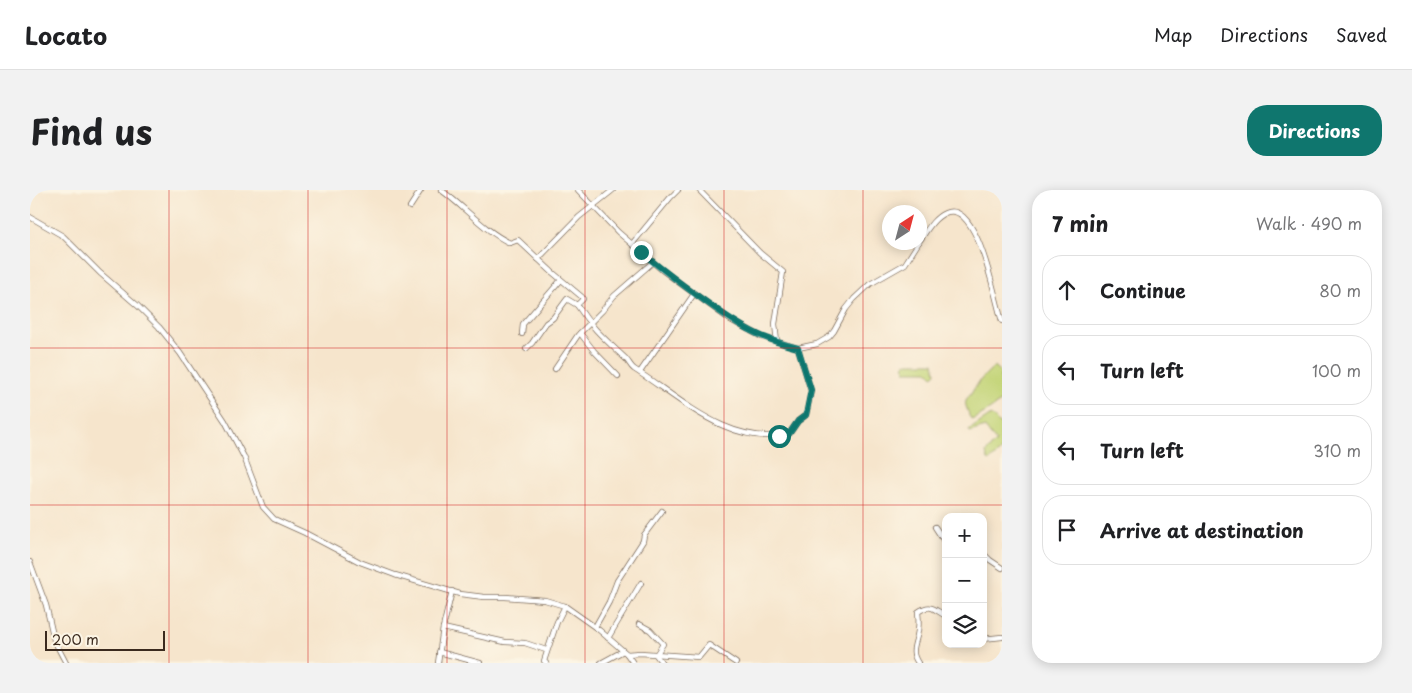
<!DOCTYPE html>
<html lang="en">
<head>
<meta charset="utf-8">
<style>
  :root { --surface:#fff; --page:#f2f2f2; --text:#202124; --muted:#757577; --line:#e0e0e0; --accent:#0f766e }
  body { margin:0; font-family:"Playpen Sans",sans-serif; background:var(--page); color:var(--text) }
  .controls { position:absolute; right:15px; bottom:15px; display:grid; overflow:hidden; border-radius:10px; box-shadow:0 2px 12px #0003 }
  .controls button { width:45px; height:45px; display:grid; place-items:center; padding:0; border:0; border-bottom:1px solid var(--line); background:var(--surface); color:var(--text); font:25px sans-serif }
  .compass { position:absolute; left:852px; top:15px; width:45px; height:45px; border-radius:50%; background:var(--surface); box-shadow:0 2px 12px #0003; rotate:36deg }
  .scale { position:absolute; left:15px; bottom:12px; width:120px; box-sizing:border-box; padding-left:5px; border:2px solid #3b2a1e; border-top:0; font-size:14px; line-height:18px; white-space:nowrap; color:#3b2a1e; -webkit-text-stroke:4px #fcf5e5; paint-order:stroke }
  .stop { position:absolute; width:15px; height:15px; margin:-11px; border:4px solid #0f766e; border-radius:50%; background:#fff }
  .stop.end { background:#0f766e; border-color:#fff; box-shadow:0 1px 5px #0008 }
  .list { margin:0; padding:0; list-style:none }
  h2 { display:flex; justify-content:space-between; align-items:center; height:65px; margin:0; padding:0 20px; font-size:21px }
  h2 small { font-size:16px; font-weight:400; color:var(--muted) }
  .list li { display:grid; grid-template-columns:32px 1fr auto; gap:15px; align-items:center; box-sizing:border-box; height:70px; margin:0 10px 10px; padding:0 10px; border:1px solid var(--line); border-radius:20px }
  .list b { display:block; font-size:19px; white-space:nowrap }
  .list em { font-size:16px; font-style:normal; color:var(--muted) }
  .icon { flex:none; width:28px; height:28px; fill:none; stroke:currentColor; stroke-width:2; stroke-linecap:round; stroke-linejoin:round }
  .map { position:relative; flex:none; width:972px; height:473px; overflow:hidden; border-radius:20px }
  header { display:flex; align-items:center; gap:30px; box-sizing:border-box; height:70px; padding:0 25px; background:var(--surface); border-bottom:1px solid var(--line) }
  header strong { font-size:24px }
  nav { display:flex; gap:28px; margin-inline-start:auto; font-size:18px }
  .intro { display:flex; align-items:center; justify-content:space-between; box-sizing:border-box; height:120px; padding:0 30px }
  h1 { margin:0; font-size:35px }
  .button { padding:12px 22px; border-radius:20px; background:var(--accent); color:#fff; font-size:18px; font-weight:700 }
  main { display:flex; gap:30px; padding:0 30px }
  aside { flex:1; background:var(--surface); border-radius:20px; box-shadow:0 2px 12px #0003 }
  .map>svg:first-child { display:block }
</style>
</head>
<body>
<header>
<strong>Locato</strong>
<nav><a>Map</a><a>Directions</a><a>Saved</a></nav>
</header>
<div class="intro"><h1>Find us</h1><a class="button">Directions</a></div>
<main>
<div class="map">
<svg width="972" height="473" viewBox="0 0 972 473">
  <rect width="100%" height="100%" fill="#fcf5e5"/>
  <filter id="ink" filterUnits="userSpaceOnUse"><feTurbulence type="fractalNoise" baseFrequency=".02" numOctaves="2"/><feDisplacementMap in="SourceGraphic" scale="10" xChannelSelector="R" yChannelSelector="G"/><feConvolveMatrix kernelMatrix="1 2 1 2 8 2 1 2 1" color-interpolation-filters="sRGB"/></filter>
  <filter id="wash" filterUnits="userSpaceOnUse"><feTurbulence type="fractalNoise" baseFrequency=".0096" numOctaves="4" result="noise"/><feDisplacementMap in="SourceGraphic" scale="20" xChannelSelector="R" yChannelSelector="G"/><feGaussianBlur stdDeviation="1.12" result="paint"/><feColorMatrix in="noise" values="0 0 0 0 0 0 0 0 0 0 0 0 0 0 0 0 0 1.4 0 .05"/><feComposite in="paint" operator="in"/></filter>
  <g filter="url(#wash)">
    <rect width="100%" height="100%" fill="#f6e5cc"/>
    <g fill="#c3d477" stroke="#7f7f4a">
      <path d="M879,173H904L906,183L903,186L898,181H875L874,174Z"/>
      <path d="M965,176L972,183L970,187L972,190V211L956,222L942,230L939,226C939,221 934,215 936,211C936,208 939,207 941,204C947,193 955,184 965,176Z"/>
      <path d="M961,225L972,236V260L959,271L957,268L956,262L966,252L955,237L940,242L939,240Z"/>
    </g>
  </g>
  <g filter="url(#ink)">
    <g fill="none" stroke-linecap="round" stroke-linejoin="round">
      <defs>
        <g id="street">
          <path d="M411,0C435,17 453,40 480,53L488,50L522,82L552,107L553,109L547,115C563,140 576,150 596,169C599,172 600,176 604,179C650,208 699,257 759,244L768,231L776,225L781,201L768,158"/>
          <path d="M548,0L588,42L632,80L699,129L732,147L768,158L787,154L799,147L804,141L816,119L824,109L840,94L875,74L889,52"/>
          <path d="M669,0L730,63L753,82L745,134L747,152"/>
          <path d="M380,17L391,0"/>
          <path d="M0,27L33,46L70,83L108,116L129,137L150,163L195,231L214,267L233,317L244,329L275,343L330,372L365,385L430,404L454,407H475L515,410L535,416L569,440L597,464L603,473"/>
          <path d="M889,52C896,42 903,28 915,23C948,8 965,111 972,131"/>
          <path d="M602,54L640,8L648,0"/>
          <path d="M508,69L549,27L583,0"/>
          <path d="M550,143L564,161L588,186"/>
          <path d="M492,144L493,134L531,90"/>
          <path d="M496,159L502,153L516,133L523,128L537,109L547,115"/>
          <path d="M525,179L548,145L572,121L584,106L623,72"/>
          <path d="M610,182L664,104"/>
          <path d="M905,337L916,354"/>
          <path d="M953,363L960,370L972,378"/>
          <path d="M0,372L16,415L24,450L36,473"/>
          <path d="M609,434L620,440L633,454L626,465L632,473"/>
          <path d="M565,437L579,412L587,391L613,351L614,345L632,321"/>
          <path d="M413,438L475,452L495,453L516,460"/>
          <path d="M578,448L611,393"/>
          <path d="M953,449L972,447"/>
          <path d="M409,462L450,473"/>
          <path d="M597,464L610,463L669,467L679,455L706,473"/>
          <path d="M408,473L413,438L422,401"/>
          <path d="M516,473L514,471L527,432L535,416"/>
          <path d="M571,473L593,461"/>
          <path d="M888,473C881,463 884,457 887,446C889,438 889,430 888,422C901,413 903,419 916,426"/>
        </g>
      </defs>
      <use href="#street" stroke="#7c6b5b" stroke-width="6"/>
      <use href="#street" stroke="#fff" stroke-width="4.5"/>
    </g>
  </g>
  <g fill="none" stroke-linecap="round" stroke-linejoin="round" filter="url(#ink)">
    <path stroke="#0f766e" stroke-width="6" d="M611,62C633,80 655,97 679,114C710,136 730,149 768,158L781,200L776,225L768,231L759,244L749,246"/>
  </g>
  <path fill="none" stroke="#d62828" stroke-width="1" stroke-opacity="0.55" d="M139,0V473M278,0V473M417,0V473M555,0V473M694,0V473M833,0V473M0,158H972M0,315H972"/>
</svg>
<div class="controls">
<button>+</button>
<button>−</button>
<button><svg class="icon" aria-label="layers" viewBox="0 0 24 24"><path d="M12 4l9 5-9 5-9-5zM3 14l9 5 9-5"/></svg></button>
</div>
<svg class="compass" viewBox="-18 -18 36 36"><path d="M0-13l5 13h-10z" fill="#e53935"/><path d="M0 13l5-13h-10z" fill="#757577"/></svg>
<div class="scale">200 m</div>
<div class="stop" style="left:749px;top:246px"></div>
<div class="stop end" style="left:611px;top:62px"></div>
</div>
<aside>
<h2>7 min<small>Walk · 490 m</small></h2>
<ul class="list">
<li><svg class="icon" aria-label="ahead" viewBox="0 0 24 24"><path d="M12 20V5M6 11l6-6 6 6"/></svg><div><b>Continue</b></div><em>80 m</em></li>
<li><svg class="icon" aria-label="left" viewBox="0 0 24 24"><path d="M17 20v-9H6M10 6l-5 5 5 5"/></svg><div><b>Turn left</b></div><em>100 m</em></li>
<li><svg class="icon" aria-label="left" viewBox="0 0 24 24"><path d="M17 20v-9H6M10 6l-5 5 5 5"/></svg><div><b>Turn left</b></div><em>310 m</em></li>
<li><svg class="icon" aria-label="arrive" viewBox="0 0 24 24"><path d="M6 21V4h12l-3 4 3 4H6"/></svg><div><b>Arrive at destination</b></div></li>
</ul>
</aside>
</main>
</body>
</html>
